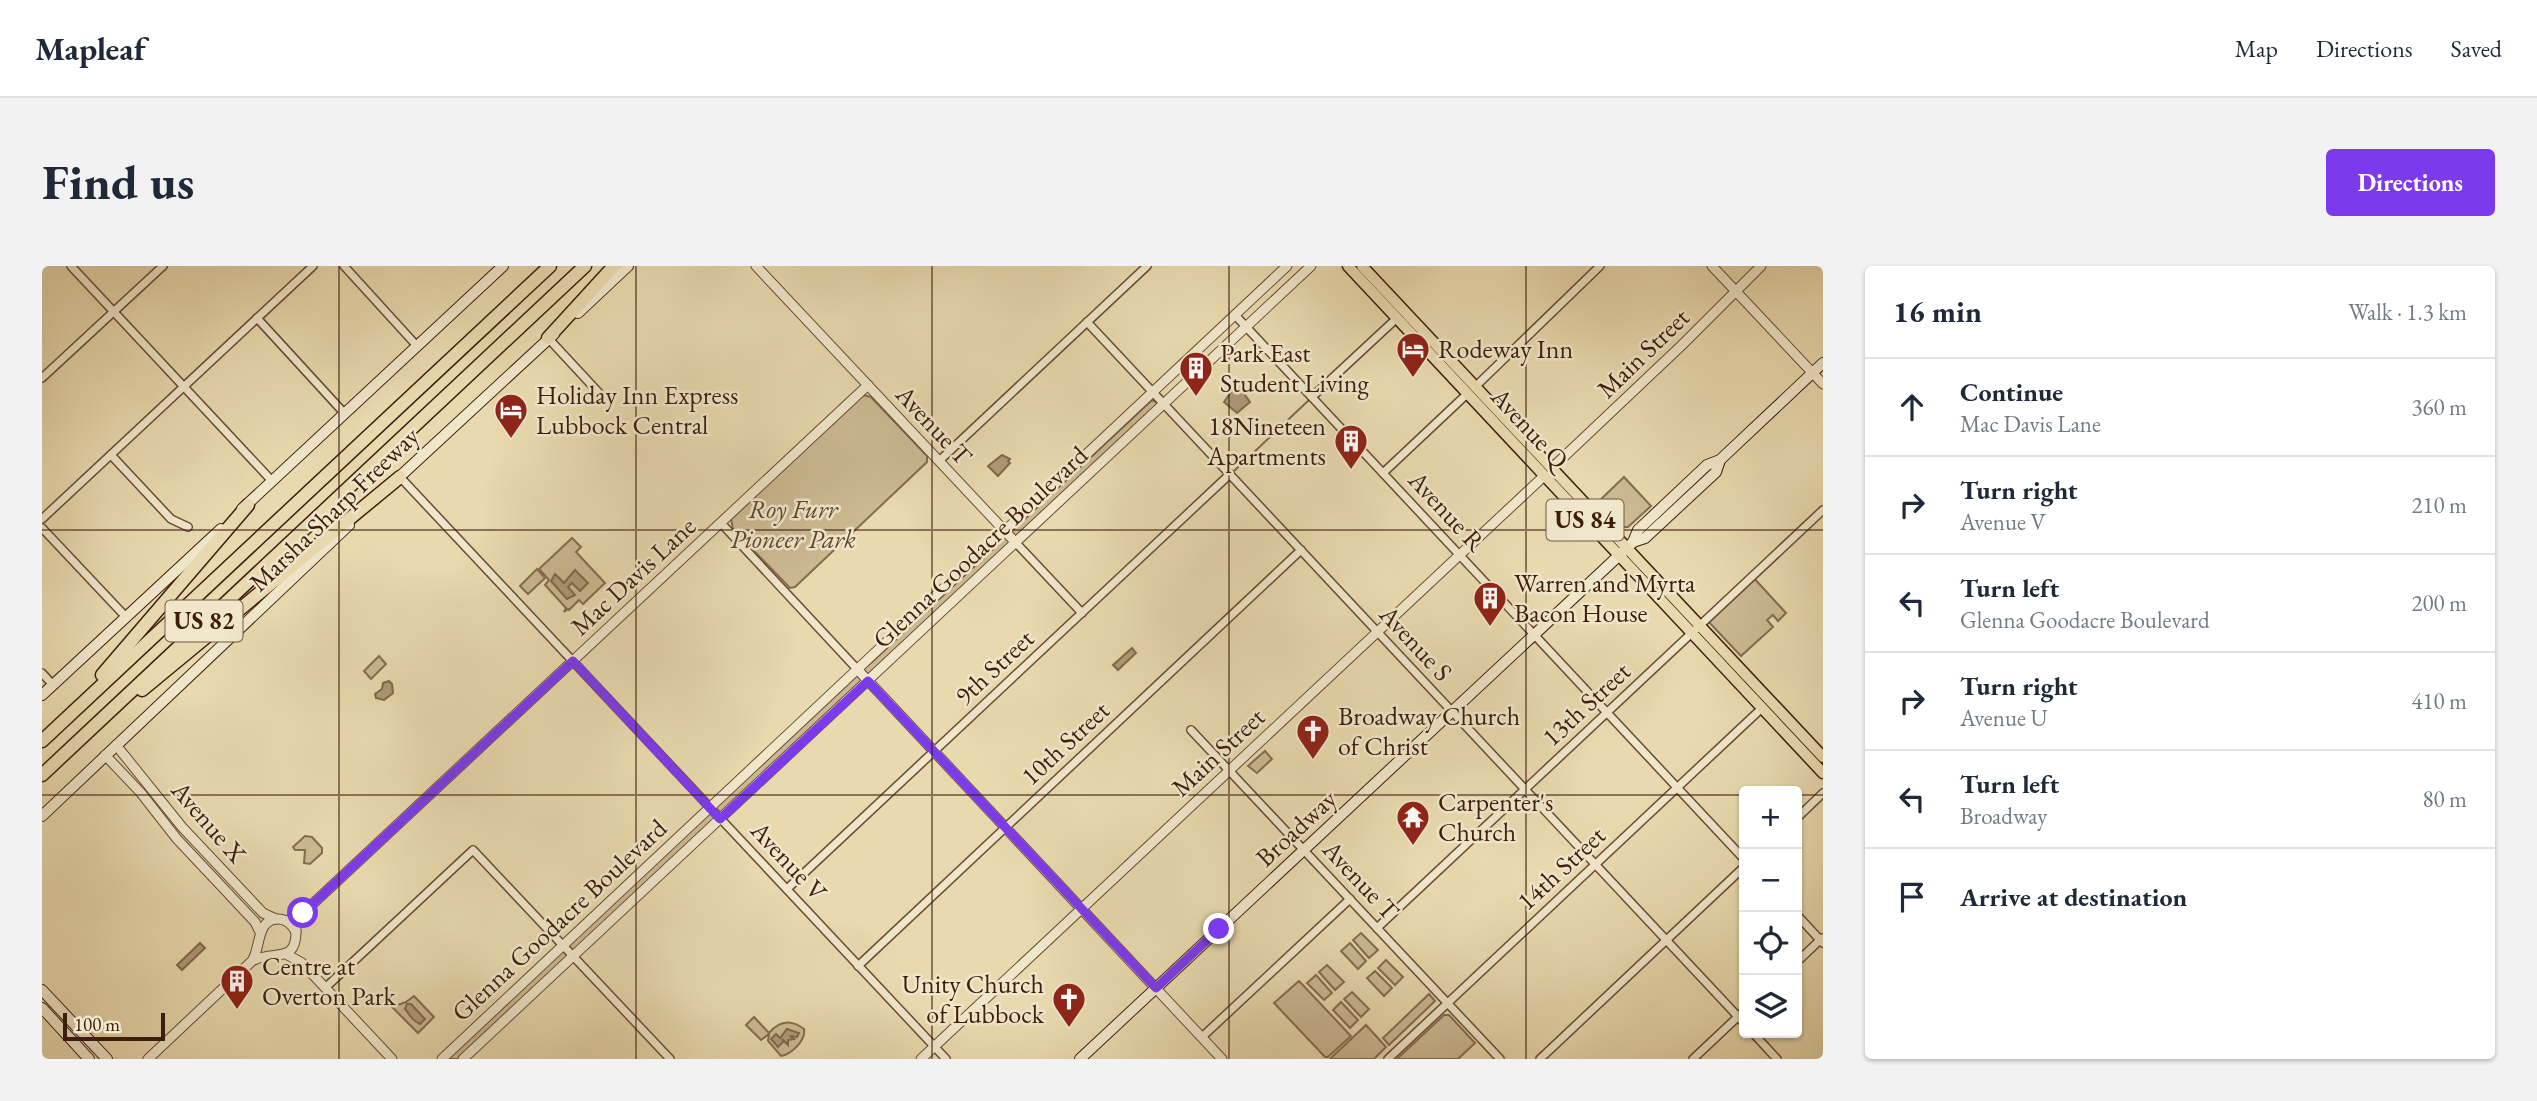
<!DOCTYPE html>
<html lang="en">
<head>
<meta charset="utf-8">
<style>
  :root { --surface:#fff; --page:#f2f2f3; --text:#1f2937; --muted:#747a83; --line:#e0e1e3; --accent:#7c3aed }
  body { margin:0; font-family:"EB Garamond",serif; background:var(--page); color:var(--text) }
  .controls { position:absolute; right:21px; bottom:21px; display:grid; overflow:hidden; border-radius:7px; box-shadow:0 2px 5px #0004 }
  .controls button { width:63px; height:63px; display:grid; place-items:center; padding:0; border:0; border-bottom:2px solid var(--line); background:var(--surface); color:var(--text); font:35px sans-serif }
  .scale { position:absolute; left:21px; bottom:18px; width:102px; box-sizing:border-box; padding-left:7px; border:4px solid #3d1e0c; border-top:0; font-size:19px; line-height:24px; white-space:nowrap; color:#3d1e0c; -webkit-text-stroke:5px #f0e6ca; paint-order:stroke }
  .stop { position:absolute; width:21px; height:21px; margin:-16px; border:5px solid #7c3aed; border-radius:50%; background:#fff }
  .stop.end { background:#7c3aed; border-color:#fff; box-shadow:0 2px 7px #0008 }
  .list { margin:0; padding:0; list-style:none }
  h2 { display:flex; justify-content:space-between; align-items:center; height:91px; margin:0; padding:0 28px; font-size:30px }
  h2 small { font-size:23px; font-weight:400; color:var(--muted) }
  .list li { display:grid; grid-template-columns:46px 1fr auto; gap:21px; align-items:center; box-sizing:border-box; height:98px; padding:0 28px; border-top:2px solid var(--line) }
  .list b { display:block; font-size:26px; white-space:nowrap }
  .list p { margin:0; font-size:23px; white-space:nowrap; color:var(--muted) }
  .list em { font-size:23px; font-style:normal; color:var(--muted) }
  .icon { flex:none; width:38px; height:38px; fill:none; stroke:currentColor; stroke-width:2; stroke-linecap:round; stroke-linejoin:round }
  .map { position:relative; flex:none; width:1781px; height:793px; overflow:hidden; border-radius:7px }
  header { display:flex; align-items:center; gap:42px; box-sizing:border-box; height:98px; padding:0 35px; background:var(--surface); border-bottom:2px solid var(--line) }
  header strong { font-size:33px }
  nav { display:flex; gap:38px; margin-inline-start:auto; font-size:24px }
  .intro { display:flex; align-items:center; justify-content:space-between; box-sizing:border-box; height:168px; padding:0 42px }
  h1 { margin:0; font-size:49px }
  .button { padding:18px 32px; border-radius:7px; background:var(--accent); color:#fff; font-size:24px; font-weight:700 }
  main { display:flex; gap:42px; padding:0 42px }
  aside { flex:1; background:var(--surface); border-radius:7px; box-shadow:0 2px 5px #0004 }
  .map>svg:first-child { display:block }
</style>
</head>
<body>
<header>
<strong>Mapleaf</strong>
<nav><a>Map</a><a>Directions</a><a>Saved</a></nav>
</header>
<div class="intro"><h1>Find us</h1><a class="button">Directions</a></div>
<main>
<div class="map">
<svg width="1781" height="793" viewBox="0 0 1781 793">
  <rect width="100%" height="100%" fill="#e8d9ae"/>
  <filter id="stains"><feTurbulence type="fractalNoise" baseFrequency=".00286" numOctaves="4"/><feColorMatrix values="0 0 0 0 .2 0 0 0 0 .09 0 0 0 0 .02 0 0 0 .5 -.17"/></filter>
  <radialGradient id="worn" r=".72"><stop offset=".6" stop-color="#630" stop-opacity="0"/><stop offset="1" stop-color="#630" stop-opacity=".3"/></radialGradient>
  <g fill="#cbb992" stroke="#846c4f" stroke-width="2">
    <path d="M821,129L829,131L885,190V196L753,321L748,322L691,263L689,253Z"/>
    <path d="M1110,134L1116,137L1117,140L416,793H403L806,415L832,394Z"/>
    <path d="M1582,211L1609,240L1586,261H1578L1555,237Z"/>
    <path d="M530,272L539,281L534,286L563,317L541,338L537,334L527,344L526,343L522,346L524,342L503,319L507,314L497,303Z"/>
    <path d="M495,303L503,312L486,328L478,320Z"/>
    <path d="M1710,310L1744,347L1736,355L1731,349L1725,354L1731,361L1699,390L1664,353Z"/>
    <path d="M337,390L344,398L329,413L322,405Z"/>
    <path d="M1223,485L1230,493L1215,507L1206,500Z"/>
    <path d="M263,570L270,571L280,582V587L268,598L262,597L263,584H253L251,581Z"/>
    <path d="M1319,667L1336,684L1327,692L1311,674Z"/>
    <path d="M1308,677L1324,695L1316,703L1299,685Z"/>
    <path d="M1344,694L1361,711L1353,719L1336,702Z"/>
    <path d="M1285,699L1302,716L1293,724L1277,706Z"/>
    <path d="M1333,705L1350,722L1342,730L1325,712Z"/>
    <path d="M1274,709L1290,727L1282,734L1265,717Z"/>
    <path d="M1257,715L1309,770L1286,791H1283L1232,737Z"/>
    <path d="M1310,726L1327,743L1319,751L1302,733Z"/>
    <path d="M1387,728L1393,735L1347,779L1341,772Z"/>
    <path d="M372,730L392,751L376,767L350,741L364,736Z"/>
    <path d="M1299,736L1316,754L1308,762L1291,744Z"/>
    <path d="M1402,749H1407L1433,777L1416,793H1355Z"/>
    <path d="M712,751L727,767C737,755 749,753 762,763C764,774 750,788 739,790L726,775L727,768L719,774L704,759Z"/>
    <path d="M1324,759L1344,781L1332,793H1288Z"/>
  </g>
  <g fill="#ae9977" stroke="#81684c" stroke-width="2">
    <path d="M1198,122L1208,136L1195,147L1182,136L1189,126Z"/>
    <path d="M960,189L968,193L966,195L968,197L956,210L946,200Z"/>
    <path d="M533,304L546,317L538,325L530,317L526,321L533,329L525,333L509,315L513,308L522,317Z"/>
    <path d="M1090,382L1094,387L1076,404L1071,399Z"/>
    <path d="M347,415L350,418L351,427L342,434L334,432L333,428L340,423L341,417Z"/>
    <path d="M158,677L163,682L140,704L135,699Z"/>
    <path d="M365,738H369L383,753L378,758C368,753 370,751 363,743Z"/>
    <path d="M745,763L757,767L755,771L748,770L752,773L746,774V779L740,773L741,776L736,781L729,773L734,768L738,772Z"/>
  </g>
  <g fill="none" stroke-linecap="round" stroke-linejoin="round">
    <path stroke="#81684c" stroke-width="2" d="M1191,206L1268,133"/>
    <defs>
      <g id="minor">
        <path d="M29,0L230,215"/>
        <path d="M302,0L375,80"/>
        <path d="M1193,49L1702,593"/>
        <path d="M215,52L303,148"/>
        <path d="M1045,56L1702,757"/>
        <path d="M506,72L557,127"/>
        <path d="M0,112L121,0"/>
        <path d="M1434,120L1558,0"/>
        <path d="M1270,131L1355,52"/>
        <path d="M69,189L129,253L146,261"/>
        <path d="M897,195L1105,0"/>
        <path d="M1341,207L1425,128"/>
        <path d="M358,211L904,793"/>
        <path d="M0,253L271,0"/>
        <path d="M679,257L815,403"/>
        <path d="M0,262L83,350"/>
        <path d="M974,277L1040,347"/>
        <path d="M0,407L11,419"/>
        <path d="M1149,464L1458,793"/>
        <path d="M1755,552L1781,527"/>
        <path d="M745,623L1187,209"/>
        <path d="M1755,649L1781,677"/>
        <path d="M1335,662L1781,244"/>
        <path d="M1755,696L1780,672"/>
        <path d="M816,700L1259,284"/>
        <path d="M283,722L431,584L628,793"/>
        <path d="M1711,767L1735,793"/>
        <path d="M1160,771L1308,633"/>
        <path d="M1346,793L1720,442"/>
        <path d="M1498,793L1702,601"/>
        <path d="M1651,793L1702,745"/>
      </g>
      <g id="tertiary">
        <path d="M714,0L974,277"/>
        <path d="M1670,0L1781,118"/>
        <path d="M1510,202L1640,79L1719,0"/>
        <path d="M815,403L1180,793"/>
        <path d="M74,479L140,561L221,647L234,653"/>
        <path d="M63,489L99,527L135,573L213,656L218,666"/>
        <path d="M244,655L261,647L826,119"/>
        <path d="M244,688L260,697L350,793"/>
        <path d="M212,694C234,684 255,698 254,663"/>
        <path d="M106,793L210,695C219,682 214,653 236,653C245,653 250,658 254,666"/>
        <path d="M400,793L1245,0"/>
        <path d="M421,793L1269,0"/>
        <path d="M879,793L1502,210"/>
      </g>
      <g id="secondary">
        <path d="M536,47L586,0"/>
        <path d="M353,215L512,68"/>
        <path d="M200,243L461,0"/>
        <path d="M1591,276L1603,272L1674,206L1678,194"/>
        <path d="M0,429L179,263"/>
        <path d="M0,550L307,259"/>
        <path d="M0,724L65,793"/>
        <path d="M0,742L47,793"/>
        <path d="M1038,793L1585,282L1591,276L1596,264L1665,199L1678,194L1781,97"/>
      </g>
      <g id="trunk">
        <path d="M1306,0L1781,507"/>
        <path d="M1320,0L1781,491"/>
      </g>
      <g id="motorway">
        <path d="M506,72L572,0"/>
        <path d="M60,409L206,239"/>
        <path d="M100,424L358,211"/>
        <path d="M0,475L508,0"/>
        <path d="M0,509L543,0"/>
      </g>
    </defs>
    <use href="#minor" stroke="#684d34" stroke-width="10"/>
    <use href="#tertiary" stroke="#684d34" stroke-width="11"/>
    <use href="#secondary" stroke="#3d1e0c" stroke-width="12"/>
    <use href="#trunk" stroke="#3d1e0c" stroke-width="13"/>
    <use href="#motorway" stroke="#3d1e0c" stroke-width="15"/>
    <use href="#minor" stroke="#f0e6ca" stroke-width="7"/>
    <use href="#tertiary" stroke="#f0e6ca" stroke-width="9"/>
    <use href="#secondary" stroke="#f0e6ca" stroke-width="10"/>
    <use href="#trunk" stroke="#e8d9ae" stroke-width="10"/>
    <use href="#motorway" stroke="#e8d9ae" stroke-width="12"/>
  </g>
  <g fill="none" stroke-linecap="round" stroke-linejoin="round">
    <path stroke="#7c3aed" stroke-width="9" d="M261,647L531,395L678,553L826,415L1114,722L1177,663"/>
  </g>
  <path fill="none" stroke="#3d1e0c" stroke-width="2" stroke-opacity="0.55" d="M297,0V793M594,0V793M890,0V793M1187,0V793M1484,0V793M0,264H1781M0,529H1702M1755,529H1781"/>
  <defs>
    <symbol id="hotel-pin" viewBox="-11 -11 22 30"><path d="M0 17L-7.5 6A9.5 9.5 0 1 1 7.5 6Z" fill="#8f2418" stroke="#f0e6ca"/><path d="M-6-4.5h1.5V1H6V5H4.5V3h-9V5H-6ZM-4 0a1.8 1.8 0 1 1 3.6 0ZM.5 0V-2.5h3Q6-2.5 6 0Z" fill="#fff"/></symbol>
    <symbol id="building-pin" viewBox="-11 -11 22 30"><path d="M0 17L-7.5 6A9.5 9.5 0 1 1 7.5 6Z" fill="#8f2418" stroke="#f0e6ca"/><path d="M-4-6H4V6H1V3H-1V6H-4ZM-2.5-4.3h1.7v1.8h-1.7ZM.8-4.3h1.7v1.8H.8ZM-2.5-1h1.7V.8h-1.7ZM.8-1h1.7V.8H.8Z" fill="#fff"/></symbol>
    <symbol id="church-pin" viewBox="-11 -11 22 30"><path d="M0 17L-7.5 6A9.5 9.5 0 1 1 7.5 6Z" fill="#8f2418" stroke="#f0e6ca"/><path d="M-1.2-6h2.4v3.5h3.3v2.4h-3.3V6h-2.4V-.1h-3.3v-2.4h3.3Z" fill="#fff"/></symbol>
    <symbol id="temple-pin" viewBox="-11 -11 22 30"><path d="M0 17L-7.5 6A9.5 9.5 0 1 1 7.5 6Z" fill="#8f2418" stroke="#f0e6ca"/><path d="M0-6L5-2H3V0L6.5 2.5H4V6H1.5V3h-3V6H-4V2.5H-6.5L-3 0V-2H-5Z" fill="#fff"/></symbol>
  </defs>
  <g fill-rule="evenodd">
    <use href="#hotel-pin" x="1352" y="64" width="38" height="52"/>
    <use href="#building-pin" x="1135" y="83" width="38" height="52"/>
    <use href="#hotel-pin" x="450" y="125" width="38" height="52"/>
    <use href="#building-pin" x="1290" y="156" width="38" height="52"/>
    <use href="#building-pin" x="1429" y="313" width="38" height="52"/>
    <use href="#church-pin" x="1252" y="446" width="38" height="52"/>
    <use href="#temple-pin" x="1352" y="532" width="38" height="52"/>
    <use href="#building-pin" x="176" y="696" width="38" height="52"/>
    <use href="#church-pin" x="1008" y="714" width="38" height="52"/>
  </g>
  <g text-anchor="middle" stroke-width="5" stroke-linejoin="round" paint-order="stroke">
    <g fill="#f0e6ca" stroke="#735a45" stroke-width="2">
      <rect x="1504.5" y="233.5" width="77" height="41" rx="5"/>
      <rect x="123.5" y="334.5" width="77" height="41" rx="5"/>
    </g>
    <g font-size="24" font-weight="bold" fill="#3d1e0c">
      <text x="1543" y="262">US 84</text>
      <text x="162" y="363">US 82</text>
    </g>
    <g font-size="26" fill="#3d1e0c" stroke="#f0e6ca" text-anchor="start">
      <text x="1396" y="92">Rodeway Inn</text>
      <text x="1178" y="96">Park East<tspan x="1178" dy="30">Student Living</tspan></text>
      <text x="494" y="138">Holiday Inn Express<tspan x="494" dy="30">Lubbock Central</tspan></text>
      <text x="1284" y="169" text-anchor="end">18Nineteen<tspan x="1284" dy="30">Apartments</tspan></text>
      <text x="1472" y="326">Warren and Myrta<tspan x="1472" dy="30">Bacon House</tspan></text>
      <text x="1296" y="459">Broadway Church<tspan x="1296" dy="30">of Christ</tspan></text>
      <text x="1396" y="545">Carpenter's<tspan x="1396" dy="30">Church</tspan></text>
      <text x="220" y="709">Centre at<tspan x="220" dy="30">Overton Park</tspan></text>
      <text x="1002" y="727" text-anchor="end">Unity Church<tspan x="1002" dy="30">of Lubbock</tspan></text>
    </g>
    <g font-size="26" fill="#3d1e0c" stroke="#f0e6ca">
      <text transform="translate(1601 87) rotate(-44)" y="9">Main Street</text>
      <text transform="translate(892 159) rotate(47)" y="9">Avenue T</text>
      <text transform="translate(1488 162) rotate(47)" y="9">Avenue Q</text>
      <text transform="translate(292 243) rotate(-44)" y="9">Marsha Sharp Freeway</text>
      <text transform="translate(1405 245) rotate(47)" y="9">Avenue R</text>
      <text transform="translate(938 281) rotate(-43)" y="9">Glenna Goodacre Boulevard</text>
      <text transform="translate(591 310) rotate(-43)" y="9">Mac Davis Lane</text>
      <text transform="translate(1374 377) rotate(47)" y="9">Avenue S</text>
      <text transform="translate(952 401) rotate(-43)" y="9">9th Street</text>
      <text transform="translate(1544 438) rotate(-43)" y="9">13th Street</text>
      <text transform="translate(1023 477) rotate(-43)" y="9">10th Street</text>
      <text transform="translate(1176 486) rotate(-43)" y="9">Main Street</text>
      <text transform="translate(167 556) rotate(49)" y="9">Avenue X</text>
      <text transform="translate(1254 562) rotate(-43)" y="9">Broadway</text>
      <text transform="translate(747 595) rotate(47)" y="9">Avenue V</text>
      <text transform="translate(1519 602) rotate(-43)" y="9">14th Street</text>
      <text transform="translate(1319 614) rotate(47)" y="9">Avenue T</text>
      <text transform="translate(517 654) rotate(-43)" y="9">Glenna Goodacre Boulevard</text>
    </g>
    <g font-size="26" font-style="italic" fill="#60452e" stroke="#f0e6ca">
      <text x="751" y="252">Roy Furr<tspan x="751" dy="30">Pioneer Park</tspan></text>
    </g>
  </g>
  <rect width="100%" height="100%" filter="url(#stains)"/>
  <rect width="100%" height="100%" fill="url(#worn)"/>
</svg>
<div class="controls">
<button>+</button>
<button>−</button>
<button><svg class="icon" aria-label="locate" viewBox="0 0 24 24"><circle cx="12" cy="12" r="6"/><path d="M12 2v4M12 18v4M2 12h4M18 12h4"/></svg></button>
<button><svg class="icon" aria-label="layers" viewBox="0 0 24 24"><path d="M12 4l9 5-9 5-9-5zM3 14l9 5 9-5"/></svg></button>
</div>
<div class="scale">100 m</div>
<div class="stop" style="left:261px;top:647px"></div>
<div class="stop end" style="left:1177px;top:663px"></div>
</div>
<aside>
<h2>16 min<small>Walk · 1.3 km</small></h2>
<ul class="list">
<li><svg class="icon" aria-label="ahead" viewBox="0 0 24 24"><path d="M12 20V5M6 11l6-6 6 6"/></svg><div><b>Continue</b><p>Mac Davis Lane</p></div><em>360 m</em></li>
<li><svg class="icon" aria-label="right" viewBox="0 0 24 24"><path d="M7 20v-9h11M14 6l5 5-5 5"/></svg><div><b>Turn right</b><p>Avenue V</p></div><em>210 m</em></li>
<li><svg class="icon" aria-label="left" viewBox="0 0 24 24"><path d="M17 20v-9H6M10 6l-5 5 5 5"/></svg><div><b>Turn left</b><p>Glenna Goodacre Boulevard</p></div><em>200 m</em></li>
<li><svg class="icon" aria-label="right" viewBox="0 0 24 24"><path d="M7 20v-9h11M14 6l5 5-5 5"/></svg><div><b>Turn right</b><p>Avenue U</p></div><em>410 m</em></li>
<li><svg class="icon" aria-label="left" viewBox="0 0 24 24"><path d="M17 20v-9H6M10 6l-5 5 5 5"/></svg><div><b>Turn left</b><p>Broadway</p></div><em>80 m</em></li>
<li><svg class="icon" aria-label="arrive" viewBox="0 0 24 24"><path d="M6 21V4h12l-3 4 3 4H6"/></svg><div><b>Arrive at destination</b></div></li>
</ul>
</aside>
</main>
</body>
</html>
